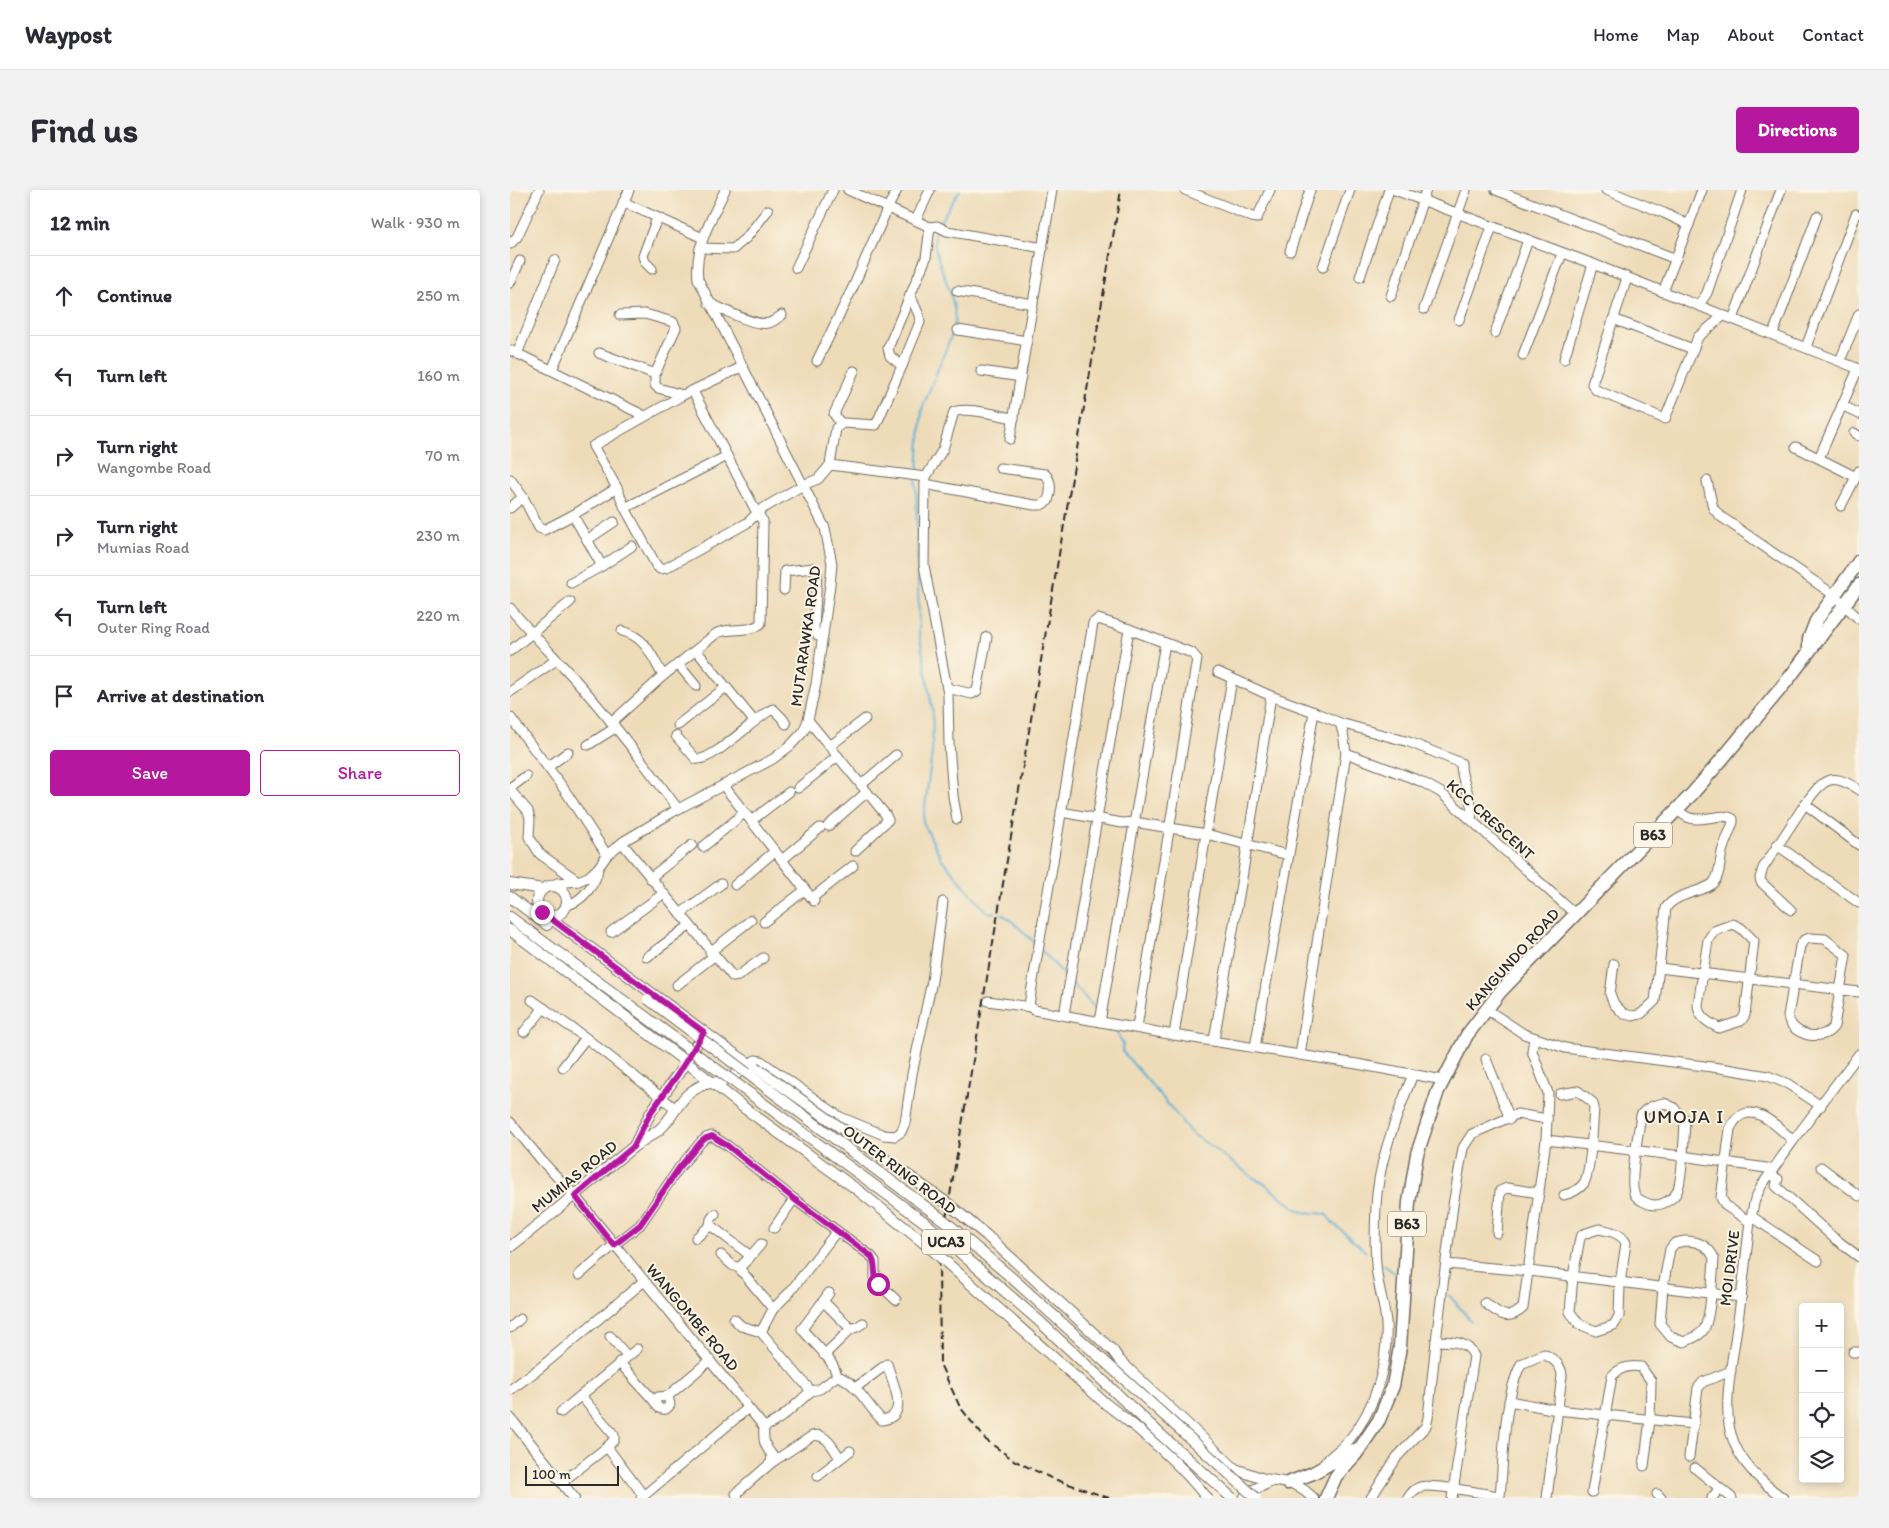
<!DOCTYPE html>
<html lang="en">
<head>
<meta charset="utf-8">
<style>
  :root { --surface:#fff; --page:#f2f2f3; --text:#2b2b33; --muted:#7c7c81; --line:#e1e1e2; --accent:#b5179e }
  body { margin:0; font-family:Itim,sans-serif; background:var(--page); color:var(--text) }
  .controls { position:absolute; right:15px; bottom:15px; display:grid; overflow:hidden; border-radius:5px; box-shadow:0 2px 8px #0003 }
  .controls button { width:45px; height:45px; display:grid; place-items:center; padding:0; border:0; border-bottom:1px solid var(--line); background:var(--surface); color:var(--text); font:25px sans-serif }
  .scale { position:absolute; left:15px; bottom:12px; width:94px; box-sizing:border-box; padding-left:5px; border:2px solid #2b2b2b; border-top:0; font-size:14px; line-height:18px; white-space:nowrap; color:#2b2b2b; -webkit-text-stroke:4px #fcf5e5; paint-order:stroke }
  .stop { position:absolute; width:15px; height:15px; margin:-11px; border:4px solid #b5179e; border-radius:50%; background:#fff }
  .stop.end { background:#b5179e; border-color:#fff; box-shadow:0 1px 5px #0008 }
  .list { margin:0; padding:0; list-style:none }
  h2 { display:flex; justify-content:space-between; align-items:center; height:65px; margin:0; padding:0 20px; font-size:21px }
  h2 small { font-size:16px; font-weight:400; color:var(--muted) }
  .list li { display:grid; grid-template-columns:32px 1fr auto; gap:15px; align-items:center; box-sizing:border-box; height:80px; padding:0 20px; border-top:1px solid var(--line) }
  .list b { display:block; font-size:19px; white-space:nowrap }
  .list p { margin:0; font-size:16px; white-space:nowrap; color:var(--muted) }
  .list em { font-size:16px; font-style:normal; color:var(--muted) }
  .actions { display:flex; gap:10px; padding:15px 20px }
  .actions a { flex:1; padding:11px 0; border:1px solid var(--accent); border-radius:5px; text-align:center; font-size:18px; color:var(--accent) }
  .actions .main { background:var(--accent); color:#fff }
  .icon { flex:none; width:28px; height:28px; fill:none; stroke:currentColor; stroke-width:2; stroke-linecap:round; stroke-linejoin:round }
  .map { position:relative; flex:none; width:1349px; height:1308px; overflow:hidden; border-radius:5px }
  header { display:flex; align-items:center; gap:30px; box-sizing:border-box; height:70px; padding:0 25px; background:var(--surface); border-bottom:1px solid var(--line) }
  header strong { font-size:24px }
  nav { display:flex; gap:28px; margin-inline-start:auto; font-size:18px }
  .intro { display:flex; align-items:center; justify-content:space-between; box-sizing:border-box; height:120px; padding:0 30px }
  h1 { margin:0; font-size:35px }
  .button { padding:12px 22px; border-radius:5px; background:var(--accent); color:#fff; font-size:18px; font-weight:700 }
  main { display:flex; gap:30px; padding:0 30px }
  aside { flex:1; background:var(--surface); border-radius:5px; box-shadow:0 2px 8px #0003 }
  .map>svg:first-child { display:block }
</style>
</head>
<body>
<header>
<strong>Waypost</strong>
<nav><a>Home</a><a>Map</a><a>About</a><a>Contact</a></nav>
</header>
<div class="intro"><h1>Find us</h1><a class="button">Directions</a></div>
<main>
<aside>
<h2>12 min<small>Walk · 930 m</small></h2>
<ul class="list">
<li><svg class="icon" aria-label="ahead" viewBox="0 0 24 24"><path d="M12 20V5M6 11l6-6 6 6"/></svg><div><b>Continue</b></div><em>250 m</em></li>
<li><svg class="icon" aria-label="left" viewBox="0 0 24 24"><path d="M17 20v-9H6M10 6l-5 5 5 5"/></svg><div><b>Turn left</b></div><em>160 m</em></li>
<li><svg class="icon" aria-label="right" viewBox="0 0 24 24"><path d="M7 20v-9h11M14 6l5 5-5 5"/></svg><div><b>Turn right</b><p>Wangombe Road</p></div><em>70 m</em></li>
<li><svg class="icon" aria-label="right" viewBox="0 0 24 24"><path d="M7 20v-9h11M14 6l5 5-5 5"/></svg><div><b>Turn right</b><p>Mumias Road</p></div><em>230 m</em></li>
<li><svg class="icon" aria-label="left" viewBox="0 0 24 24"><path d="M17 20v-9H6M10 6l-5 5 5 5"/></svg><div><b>Turn left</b><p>Outer Ring Road</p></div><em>220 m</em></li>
<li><svg class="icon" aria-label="arrive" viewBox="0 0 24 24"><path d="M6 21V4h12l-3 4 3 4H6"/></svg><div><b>Arrive at destination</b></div></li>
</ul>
<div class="actions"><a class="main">Save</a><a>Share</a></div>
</aside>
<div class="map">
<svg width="1349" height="1308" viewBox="0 0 1349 1308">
  <rect width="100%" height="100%" fill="#fcf5e5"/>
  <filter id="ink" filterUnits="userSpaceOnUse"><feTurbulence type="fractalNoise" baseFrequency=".02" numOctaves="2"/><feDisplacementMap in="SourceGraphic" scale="10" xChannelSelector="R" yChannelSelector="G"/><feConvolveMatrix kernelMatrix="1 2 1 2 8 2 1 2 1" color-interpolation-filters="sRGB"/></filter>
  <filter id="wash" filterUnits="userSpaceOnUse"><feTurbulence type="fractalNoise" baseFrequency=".0096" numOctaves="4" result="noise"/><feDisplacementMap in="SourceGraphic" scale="20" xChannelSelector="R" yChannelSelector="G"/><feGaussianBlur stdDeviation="1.12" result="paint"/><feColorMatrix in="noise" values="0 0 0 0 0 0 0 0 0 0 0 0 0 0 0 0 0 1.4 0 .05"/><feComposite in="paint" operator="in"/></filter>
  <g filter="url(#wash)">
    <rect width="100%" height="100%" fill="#eedcb9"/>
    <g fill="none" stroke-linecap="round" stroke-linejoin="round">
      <g stroke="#59aed5" stroke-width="2">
        <path d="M429,33L450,0"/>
        <path d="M408,279L412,219L444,139C451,104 416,63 426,39"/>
        <path d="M406,290L409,442L423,523L422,563L413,632L431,668L475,720L479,723L485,722"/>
        <path d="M492,724L504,733L527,755"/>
        <path d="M531,760L557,788"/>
        <path d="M562,793L589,823"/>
        <path d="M603,837L613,853L612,861L658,914L681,943L699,955L742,987L755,994L785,1018L793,1022L816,1024L822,1032L856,1062"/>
        <path d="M872,1074L886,1084"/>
        <path d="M939,1105L961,1131"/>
      </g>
    </g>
  </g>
  <g filter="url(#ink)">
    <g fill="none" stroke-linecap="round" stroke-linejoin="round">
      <defs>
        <g id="minor">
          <path d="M338,0L420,37L427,36L437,41L533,58"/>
          <path d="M675,0L742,27L747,28L760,0"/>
          <path d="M885,0L1083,74L1349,179"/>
          <path d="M986,0L1166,69"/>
          <path d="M1096,0L1154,23L1179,35"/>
          <path d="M113,12L193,48"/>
          <path d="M406,30L420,0"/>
          <path d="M0,54L7,47L29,0"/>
          <path d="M190,58L223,59L237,47L258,20"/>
          <path d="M780,61L800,0"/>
          <path d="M813,77L840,0"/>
          <path d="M286,78L323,0"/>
          <path d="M142,79L135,72L133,66L147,28"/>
          <path d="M850,87L879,0"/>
          <path d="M1117,88L1082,194L1086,200L1155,229L1188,147L1213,126"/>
          <path d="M0,93L10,71"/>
          <path d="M447,101L523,114"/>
          <path d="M1153,102L1192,0"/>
          <path d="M881,106L916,0"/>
          <path d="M199,113C213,119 245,137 259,133C263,132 268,128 272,125"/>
          <path d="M1189,115L1197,103L1232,0"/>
          <path d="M914,119L956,0"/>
          <path d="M110,125L135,124L163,132L166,138L145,184V195L148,198L173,205"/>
          <path d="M1103,129L1183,159"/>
          <path d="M1223,129L1271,0"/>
          <path d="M949,130L982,37"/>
          <path d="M448,140L517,151"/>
          <path d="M985,143L1018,50"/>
          <path d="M1263,144L1307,26"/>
          <path d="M1296,157L1346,24"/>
          <path d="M0,160L135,226"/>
          <path d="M89,163L145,184"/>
          <path d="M7,164L45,70"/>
          <path d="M1013,165L1052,64"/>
          <path d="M1054,169L1083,74"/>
          <path d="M307,171L344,95L378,17L387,0"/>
          <path d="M1330,171L1349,124"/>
          <path d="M392,176L410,132L409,125L400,105"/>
          <path d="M232,177L173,205L83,256L107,298L115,318L146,375L150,379L156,378L237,333L252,319L293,295L308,289L320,275L416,287"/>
          <path d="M42,180L119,0"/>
          <path d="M471,181L511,187"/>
          <path d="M1332,215L1349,224"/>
          <path d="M331,234L324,224L344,181"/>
          <path d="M1344,243L1349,246"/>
          <path d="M500,249L542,0"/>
          <path d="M1286,257L1346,287"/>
          <path d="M1309,268L1348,179"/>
          <path d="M320,275L326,238L333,233L366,235L392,176L380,166L378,158L416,68L420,37"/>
          <path d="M0,289L13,307L29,338L34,340L63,325L107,298"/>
          <path d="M1197,291L1203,318L1210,326L1324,405L1349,429"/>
          <path d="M415,294L524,315H531L538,311C541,302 542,291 535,284L490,278"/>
          <path d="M1331,316L1349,281"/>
          <path d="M0,318L13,307"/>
          <path d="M115,318L217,266"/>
          <path d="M77,350L104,332"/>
          <path d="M92,376L122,356"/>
          <path d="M61,393L92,376L63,325"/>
          <path d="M274,400L275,381L304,378L307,383L304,440L308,446L313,447"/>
          <path d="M0,418C20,442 41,463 62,486C100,528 135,574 168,619"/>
          <path d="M112,441C136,447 142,466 153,486"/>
          <path d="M186,460L244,531"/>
          <path d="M0,461L60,412"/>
          <path d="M168,474L186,496"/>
          <path d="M722,489L696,644L664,845L847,874L933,890"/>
          <path d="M437,498L462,504L467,501L477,447"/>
          <path d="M0,502L46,470"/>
          <path d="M804,522L830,533L833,543L836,563L910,591L930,602L1065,724"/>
          <path d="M0,527L54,599L97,665"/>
          <path d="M298,530L375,624L378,630L345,661"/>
          <path d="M101,533L153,486L207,443C220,437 242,443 251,433L253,331L247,323L183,201"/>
          <path d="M830,533L899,552L951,573C950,593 965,609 961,629"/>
          <path d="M168,535L216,497"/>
          <path d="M166,546L186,569C202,572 243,530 259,521L263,519L273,529L276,534"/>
          <path d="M78,555L105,538"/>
          <path d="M320,556L355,529"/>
          <path d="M38,577L58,562"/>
          <path d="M213,595L304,711"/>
          <path d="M351,595L386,565"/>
          <path d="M0,598L16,586"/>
          <path d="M288,598L328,566"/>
          <path d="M0,600L18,621L20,629L19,647L30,664L68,691"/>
          <path d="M1295,614C1314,589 1320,581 1349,600"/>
          <path d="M551,622L612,633L624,632L696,644L778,665"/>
          <path d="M447,629L443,606L439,554L438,504L414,375L415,294L416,287L433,259L444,222C456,216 490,226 504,228"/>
          <path d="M241,631L279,602"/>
          <path d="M318,636L357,602"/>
          <path d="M112,653L223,787L228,786L253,768"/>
          <path d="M1267,655L1349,713"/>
          <path d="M193,657L234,623"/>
          <path d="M272,670L310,638"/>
          <path d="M140,688L182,655"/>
          <path d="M225,695L265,661"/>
          <path d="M40,696L47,693L68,691L78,687L88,678L98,664L114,651L168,619L263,569L280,556L293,542L298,530L306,494L320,395L322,374L315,338L188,89C184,57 202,28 215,0"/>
          <path d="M302,708L343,676"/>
          <path d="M56,715C71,713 87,693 88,678"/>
          <path d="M1281,720L1251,692L1250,688L1253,678L1295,614L1349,655"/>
          <path d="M170,724L211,694"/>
          <path d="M254,732L295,700"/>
          <path d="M1223,734L1231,738L1244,751L1235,825L1231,831L1209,838C1199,833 1188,827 1188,815L1198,750L1204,741Z"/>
          <path d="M101,742L153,704"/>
          <path d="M1300,748L1315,749L1336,765L1324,836C1313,853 1281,846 1278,826L1290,756L1294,750Z"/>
          <path d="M200,762L241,730"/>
          <path d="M137,767L179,736"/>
          <path d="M1104,774L1100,804L1104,814L1114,824L1123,826L1131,824L1145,811L1156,718C1166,702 1197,702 1204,692C1210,685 1210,671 1212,662C1215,651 1220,642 1223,632V629C1212,621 1194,633 1180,628C1175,627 1171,623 1167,619"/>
          <path d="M1149,778L1349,802"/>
          <path d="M167,795L204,766"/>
          <path d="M22,810L76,848L166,919"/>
          <path d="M478,811L520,817"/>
          <path d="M976,819L1014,844L1055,858L1217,879L1258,886L1278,894L1311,916"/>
          <path d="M554,825L619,439"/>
          <path d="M590,832L655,453"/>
          <path d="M627,837L687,469L682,463L619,439L588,429L583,433L519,815L524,820L664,845"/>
          <path d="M14,842L34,818"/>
          <path d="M1024,848L1022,861L1038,903L1037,929"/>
          <path d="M704,850L732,688L761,506L708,482"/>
          <path d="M745,857L804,522L761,506"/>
          <path d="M790,865L836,563"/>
          <path d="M976,869L1000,929"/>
          <path d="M240,875L245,870L251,871L330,927L374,945L385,946L391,942L395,933L402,884L422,791L433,712"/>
          <path d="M53,877L76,848"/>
          <path d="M1050,904L1068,901L1082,912L1084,917C1083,933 1081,982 1074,993C1069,1000 1062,1003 1054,1005"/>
          <path d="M1154,913L1163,917L1175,930C1174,947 1173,988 1167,1002C1163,1009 1153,1015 1145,1015C1139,1015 1128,1010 1125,1005C1118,993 1129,941 1131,925C1136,917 1145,915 1154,913Z"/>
          <path d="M0,932L32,971L65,1006L254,1237C253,1250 254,1255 262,1265L261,1273"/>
          <path d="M1036,950L1172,966L1263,979"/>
          <path d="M1311,977L1349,1006"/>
          <path d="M1260,984L1268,989L1266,996L1324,1048L1349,1067"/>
          <path d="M205,1024L201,1029L200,1035L238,1064L239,1068L229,1078L263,1119L251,1142L301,1201C286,1214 272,1230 254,1237"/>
          <path d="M1241,1026L1308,1071"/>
          <path d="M1240,1032L1216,1016L1211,1008L1220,939C1236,904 1267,935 1283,951"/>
          <path d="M264,1038L284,1009"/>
          <path d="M1089,1039C1100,1041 1111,1043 1116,1053L1110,1093L1109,1126L1104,1135L1086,1141L1069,1134L1060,1122L1063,1086L1070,1048L1073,1044Z"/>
          <path d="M987,1043L990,1001L997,998L1029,1003"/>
          <path d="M186,1048L196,1039L201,1036"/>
          <path d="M1175,1051C1188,1051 1198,1055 1204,1068C1203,1083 1201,1128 1194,1139C1190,1146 1181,1149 1174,1152L1161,1147L1150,1134L1153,1097L1160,1059L1165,1053Z"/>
          <path d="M211,1065L222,1075L229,1078"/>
          <path d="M239,1068L251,1054"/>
          <path d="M936,1074L1019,1081L1231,1107"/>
          <path d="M69,1085L104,1055L130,1035L169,978L191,952L196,948L202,946L218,956L284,1009L361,1066L365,1071V1090L386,1110"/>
          <path d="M311,1114L319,1103"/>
          <path d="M263,1119L280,1102L327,1041"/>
          <path d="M224,1129L231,1136L251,1142"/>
          <path d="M0,1138L10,1129"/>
          <path d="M100,1146L117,1166"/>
          <path d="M926,1151C941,1152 957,1150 964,1166L942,1308"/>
          <path d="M1343,1162H1349"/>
          <path d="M314,1165L341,1139"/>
          <path d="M109,1172L145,1212"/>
          <path d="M327,1186C347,1192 357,1216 372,1230C401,1226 382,1192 377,1174L345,1198"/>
          <path d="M0,1200L30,1178L134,1091"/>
          <path d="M301,1201L310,1199L327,1186C323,1168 303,1153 292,1139L311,1114H316L341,1139L347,1137L353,1133"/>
          <path d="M71,1206L104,1245V1250L97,1257"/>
          <path d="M158,1206L160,1215L156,1219C150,1220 148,1218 145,1212L148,1207L158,1206L200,1170"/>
          <path d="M999,1211L1047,1220L1183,1234"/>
          <path d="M51,1222L127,1159"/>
          <path d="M1179,1267L1188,1198L1193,1192L1221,1181"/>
          <path d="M814,1273C822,1265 832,1258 839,1250C866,1218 878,1174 876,1133C875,1117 869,1100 867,1084C864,1062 865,1038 866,1016C868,971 887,926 903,884"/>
          <path d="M1185,1278L1222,1308"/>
          <path d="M308,1286L340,1261"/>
          <path d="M52,1292L97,1257L133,1305"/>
          <path d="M1082,1302L1102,1186C1109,1178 1120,1175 1131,1177L1141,1191L1140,1230L1134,1276"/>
          <path d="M1147,1304L1151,1308"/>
          <path d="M131,1308L238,1218"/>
          <path d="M228,1308L226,1304L229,1301L261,1273L302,1246C316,1242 323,1258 330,1268"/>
          <path d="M861,1308L887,1267L916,1236L918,1228L926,1151L943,1015L953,958L962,944L1007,924L1037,929L1036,950L1013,1118C997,1132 990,1124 975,1113"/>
          <path d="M898,1308C901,1303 904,1299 910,1297C920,1293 975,1304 990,1306C994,1267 993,1210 1011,1174L1034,1164C1043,1169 1051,1174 1052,1185L1037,1308"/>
          <path d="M1202,1308L1209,1299"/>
          <path d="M1273,1308C1250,1291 1229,1272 1221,1244C1212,1213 1224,1163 1228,1130C1233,1097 1236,1064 1240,1032L1245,1009L1252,995L1283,951L1349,864"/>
        </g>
        <g id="major">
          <path d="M0,694L33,699"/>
          <circle cx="42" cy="711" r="15"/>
          <path d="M0,707L37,735"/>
          <path d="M32,722L216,858L241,875"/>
          <path d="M0,727L129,822"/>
          <path d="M0,740L176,872L237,920"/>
          <path d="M124,956L141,922L168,884L194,842"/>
          <path d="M0,1057C41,1025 81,991 122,958C131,951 141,946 150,939C163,928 168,910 182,901C205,884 215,903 237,872"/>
          <path d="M603,1161L610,1171L725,1279L754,1289L784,1294L795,1301L803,1308"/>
          <path d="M596,1214C631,1240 670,1273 697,1308"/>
          <path d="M0,1228L64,1308"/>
          <path d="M734,1308L739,1302L762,1291"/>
        </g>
        <g id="highway">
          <path d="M1299,461V449L1306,431L1349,371"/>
          <path d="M778,1293L803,1283L844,1260"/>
          <path d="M816,1308L826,1286L846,1264L869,1230L883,1196L890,1157L899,1012L907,964L928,901L957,845L990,802L1182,604L1213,568L1280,487L1349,395"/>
        </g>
      </defs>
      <use href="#minor" stroke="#6f695d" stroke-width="11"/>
      <use href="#major" stroke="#6f695d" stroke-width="12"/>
      <use href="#highway" stroke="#6f695d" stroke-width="15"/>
      <use href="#minor" stroke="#fff" stroke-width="9"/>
      <use href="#major" stroke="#fff" stroke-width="10"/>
      <use href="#highway" stroke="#fff" stroke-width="12"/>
      <path stroke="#2b2b2b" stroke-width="2" stroke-dasharray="8 4" stroke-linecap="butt" d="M599,1308L541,1288L505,1271L476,1250L450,1217L430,1174L429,1070L611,0"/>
      <defs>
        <g id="major-bridge">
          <path d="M138,809L436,1032L502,1088L746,1308"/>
          <path d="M129,822L417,1034L528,1130L650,1244L722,1308"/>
          <path d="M245,877L437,1013L476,1045L603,1161"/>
          <path d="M237,920L349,1001L419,1057L596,1214"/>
        </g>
      </defs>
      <use href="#major-bridge" stroke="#6f695d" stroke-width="12" stroke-linecap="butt"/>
      <use href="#major-bridge" stroke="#fff" stroke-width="10"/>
    </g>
  </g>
  <g fill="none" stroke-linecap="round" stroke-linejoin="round" filter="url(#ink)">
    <path stroke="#b5179e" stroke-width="6" d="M32,722L194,842L168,884L141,922L123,957L65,1006L104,1055L130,1035L169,978L191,952L196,948L202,946L218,956L284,1009L361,1066C368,1075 362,1085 368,1094"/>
  </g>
  <g text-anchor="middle" stroke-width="4" stroke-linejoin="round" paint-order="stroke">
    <g fill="#fcf5e5" stroke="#6a6863" stroke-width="1">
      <rect x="1124" y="632.5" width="38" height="25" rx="4"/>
      <rect x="878" y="1021.5" width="38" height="25" rx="4"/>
      <rect x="412" y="1039.5" width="48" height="25" rx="4"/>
    </g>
    <g font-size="15" font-weight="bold" fill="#2b2b2b">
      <text x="1143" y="650">B63</text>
      <text x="897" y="1039">B63</text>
      <text x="436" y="1057">UCA3</text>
    </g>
    <g font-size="16" fill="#2b2b2b" stroke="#fcf5e5">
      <text transform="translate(295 446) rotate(-82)" y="6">MUTARAWKA ROAD</text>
      <text transform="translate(981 629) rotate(42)" y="6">KCC CRESCENT</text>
      <text transform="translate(1002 769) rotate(-48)" y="6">KANGUNDO ROAD</text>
      <text transform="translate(390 979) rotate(37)" y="6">OUTER RING ROAD</text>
      <text transform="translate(64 986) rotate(-39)" y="6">MUMIAS ROAD</text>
      <text transform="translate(1219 1078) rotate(-83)" y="6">MOI DRIVE</text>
      <text transform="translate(183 1127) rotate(50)" y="6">WANGOMBE ROAD</text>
    </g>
    <g font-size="19" letter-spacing="1" fill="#2b2b2b" stroke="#fcf5e5">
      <text x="1174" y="933">UMOJA I</text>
    </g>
  </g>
</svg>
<div class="controls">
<button>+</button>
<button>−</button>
<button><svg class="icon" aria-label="locate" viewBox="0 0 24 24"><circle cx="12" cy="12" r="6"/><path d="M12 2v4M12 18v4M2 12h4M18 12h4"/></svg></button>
<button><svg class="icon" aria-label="layers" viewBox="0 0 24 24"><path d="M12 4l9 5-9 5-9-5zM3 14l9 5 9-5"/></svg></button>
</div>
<div class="scale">100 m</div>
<div class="stop" style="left:368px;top:1094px"></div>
<div class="stop end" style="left:32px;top:722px"></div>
</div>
</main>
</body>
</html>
